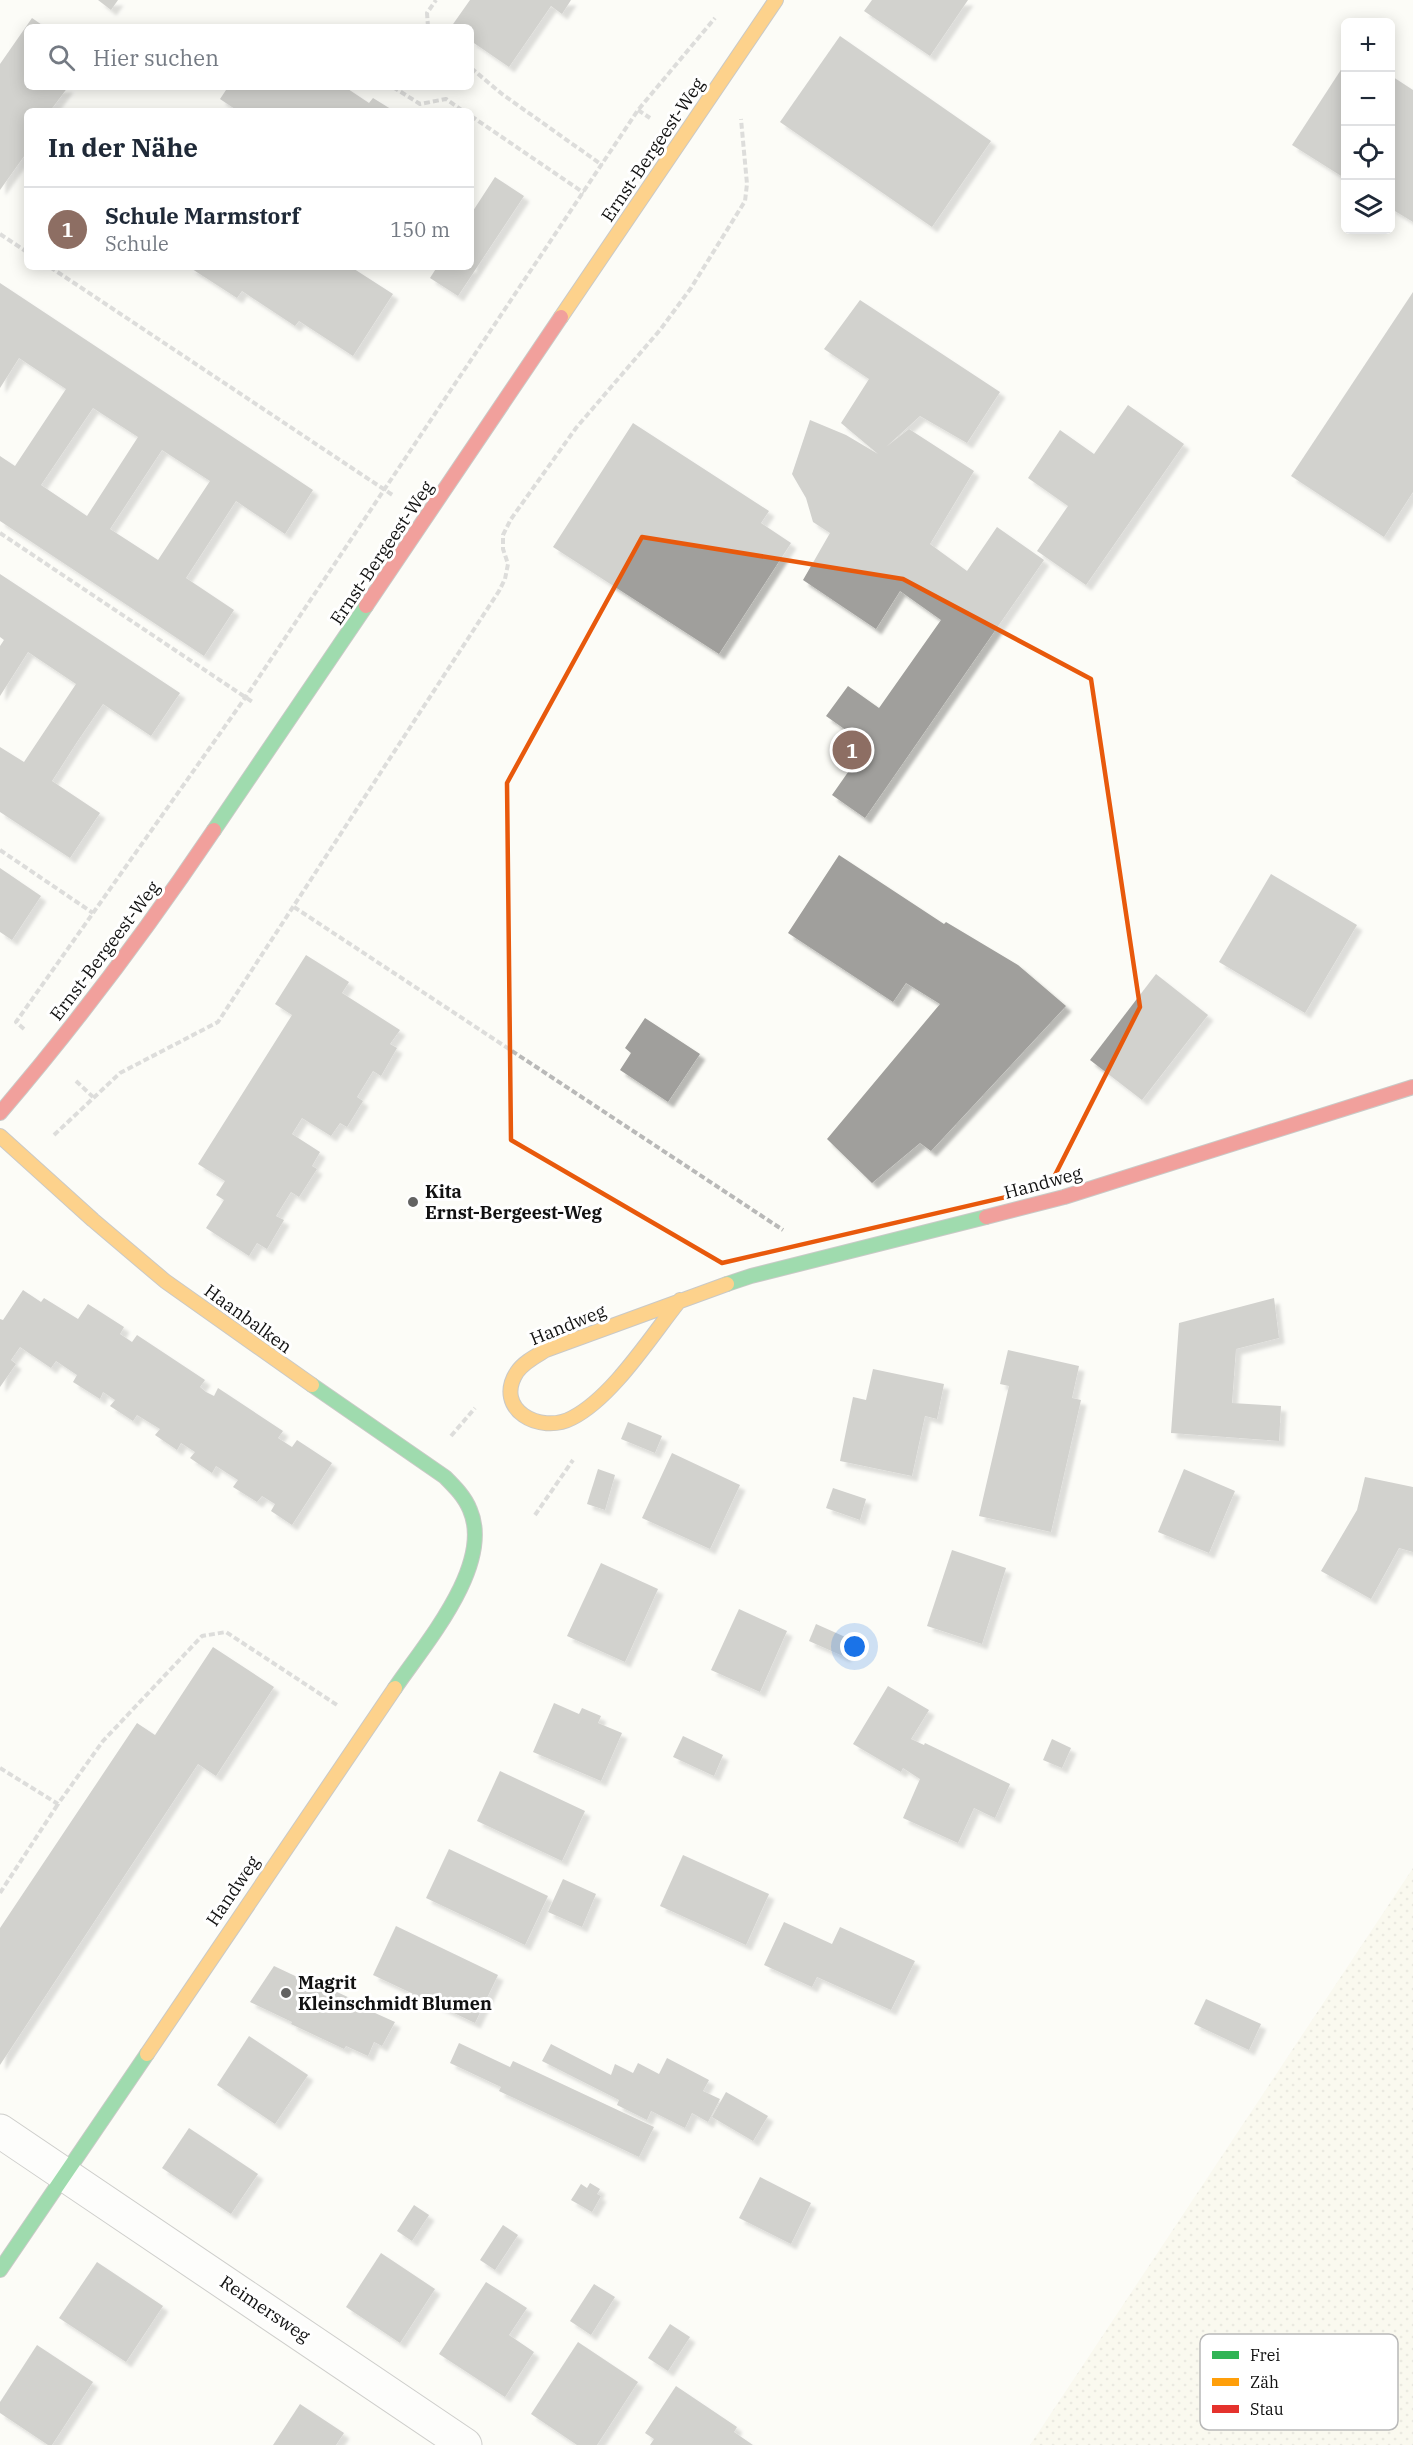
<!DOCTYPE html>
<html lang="de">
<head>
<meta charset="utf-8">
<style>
  :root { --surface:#fff; --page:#f6f6f7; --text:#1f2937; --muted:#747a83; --line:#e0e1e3; --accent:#111827 }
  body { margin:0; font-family:"IBM Plex Serif",serif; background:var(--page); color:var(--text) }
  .controls { position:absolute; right:18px; top:18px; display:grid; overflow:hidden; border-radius:9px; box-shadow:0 3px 15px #0003 }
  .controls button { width:54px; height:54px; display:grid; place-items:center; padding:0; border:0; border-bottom:2px solid var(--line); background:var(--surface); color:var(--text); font:30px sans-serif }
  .you { position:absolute; left:855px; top:1647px; width:21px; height:21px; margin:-15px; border:4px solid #fff; border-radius:50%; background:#1a73e8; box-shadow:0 0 0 9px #1a73e833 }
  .badge { display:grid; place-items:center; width:39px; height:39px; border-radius:50%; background:var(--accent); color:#fff; font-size:20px; font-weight:700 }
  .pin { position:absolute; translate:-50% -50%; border:3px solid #fff; box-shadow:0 2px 6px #0006 }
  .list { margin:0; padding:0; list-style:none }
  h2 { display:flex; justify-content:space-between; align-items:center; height:78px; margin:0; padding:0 24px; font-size:26px }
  h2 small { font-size:20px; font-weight:400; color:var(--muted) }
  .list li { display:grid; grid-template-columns:39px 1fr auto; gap:18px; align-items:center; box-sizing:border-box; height:84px; padding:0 24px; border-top:2px solid var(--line) }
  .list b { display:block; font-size:22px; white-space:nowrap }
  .list p { margin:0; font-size:20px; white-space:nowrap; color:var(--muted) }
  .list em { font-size:20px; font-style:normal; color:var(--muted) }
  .icon { flex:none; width:33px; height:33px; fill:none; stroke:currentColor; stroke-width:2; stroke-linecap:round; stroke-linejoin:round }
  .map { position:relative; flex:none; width:1413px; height:2445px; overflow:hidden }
  .search { position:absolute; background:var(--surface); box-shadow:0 3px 15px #0003; left:24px; top:24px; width:450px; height:66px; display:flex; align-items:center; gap:15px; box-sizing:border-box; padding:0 21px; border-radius:9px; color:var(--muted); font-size:22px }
  .panel { position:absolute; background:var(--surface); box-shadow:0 3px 15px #0003; left:24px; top:108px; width:450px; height:162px; border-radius:9px }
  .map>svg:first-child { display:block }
</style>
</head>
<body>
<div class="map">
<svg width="1413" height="2445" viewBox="0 0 1413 2445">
  <defs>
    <pattern id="farmland-dots" width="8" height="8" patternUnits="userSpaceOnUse" patternTransform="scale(1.5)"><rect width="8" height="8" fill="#f8f6e4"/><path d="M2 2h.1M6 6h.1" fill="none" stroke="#d4d2c3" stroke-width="1.8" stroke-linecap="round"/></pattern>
    <filter id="shadow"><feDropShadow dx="5.5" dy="5.5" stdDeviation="1.5" flood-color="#0004"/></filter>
  </defs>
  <rect width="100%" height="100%" fill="#fcfcf7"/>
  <path fill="url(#farmland-dots)" d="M1413,1868V2445H1030Z"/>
  <g fill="#a09f9c" fill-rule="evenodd" filter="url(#shadow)">
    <path d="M98,0H118L111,10Z"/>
    <path d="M470,0H571L562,14L551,6L509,67L471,41V27H451Z"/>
    <path d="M872,0H968L930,56L864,11Z"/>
    <path d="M32,18L45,27H27V87H68L50,111H27V152L0,190V64Z"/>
    <path d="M840,36L991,141L932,227L780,122Z"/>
    <path d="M1346,62V179L1292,145Z"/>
    <path d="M1390,75L1413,90V222L1390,208Z"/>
    <path d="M228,87H345L369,103L373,98L394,111H238L220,99Z"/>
    <path d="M495,177L524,196L458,296L430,278L437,267H471V214Z"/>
    <path d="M189,267H351L393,294L353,356L299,321L295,326L242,291L237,298Z"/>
    <path d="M0,283L313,490L285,534L236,501L186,578L234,610L204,656L0,521V456L15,466L66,389L19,358L0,388ZM93,408L138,437L87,516L41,485ZM162,450L210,481L158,560L110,529Z"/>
    <path d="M1413,292V492L1384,537L1291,476Z"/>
    <path d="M860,300L1000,392L967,443L920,416L886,447L909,429L974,471L930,544L967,571L997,527L1044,560L865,818L832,795L867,745L826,716L848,686L879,708L941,620L900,591L876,629L803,580L830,533L813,522L806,498L792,474L810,420L846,435L878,454L841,423L869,379L824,349Z"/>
    <path d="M1128,405L1184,444L1086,585L1037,551L1068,506L1028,478L1060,430L1094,454Z"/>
    <path d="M633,423L769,511L761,523L791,543L719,654L553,547Z"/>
    <path d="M0,574L180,693L151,736L103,704L77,742L52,781L100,813L70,858L0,812V747L24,762L76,684L28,652L0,696V646L4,640L0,637Z"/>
    <path d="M839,855L944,924L946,922L1018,965L1066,1006L931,1151L920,1143L872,1183L827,1139L940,1004L906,983L893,1002L788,933Z"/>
    <path d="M0,868L41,896L12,940L0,932Z"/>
    <path d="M1271,874L1357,925L1305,1013L1219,962Z"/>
    <path d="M306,955L349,982L342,993L400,1030L390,1044L397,1048L381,1076L373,1071L357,1097L363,1101L347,1127L340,1123L331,1136L302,1118L292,1134L320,1152L312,1166L317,1169L299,1197L291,1192L276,1216L284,1220L267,1249L257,1243L249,1256L206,1228L224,1200L216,1195L225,1181L198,1164L292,1015L275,1004Z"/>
    <path d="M1156,974L1208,1015L1142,1100L1090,1060Z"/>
    <path d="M645,1018L700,1054L668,1102L620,1070L631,1053L625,1048Z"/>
    <path d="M23,1290L41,1302L44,1298L78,1319L88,1304L124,1327L120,1334L132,1342L137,1335L205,1380L200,1387L206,1392L214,1396L218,1388L283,1431L278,1438L292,1447L297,1440L332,1463L292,1525L271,1511L275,1504L262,1496L257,1502L233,1487L238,1480L216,1466L212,1473L190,1458L195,1452L181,1443L177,1450L155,1435L160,1429L137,1415L133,1421L110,1406L115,1400L103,1392L100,1399L73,1382L77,1375L56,1361L51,1368L20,1347L11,1360L16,1364L0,1387V1319L3,1320Z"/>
    <path d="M1274,1298L1279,1338L1236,1349L1232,1403L1281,1406L1279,1441L1171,1433L1179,1323Z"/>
    <path d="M1008,1350L1079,1366L1072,1398L1081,1400L1051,1532L979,1516L1009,1386L1000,1384Z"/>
    <path d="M873,1369L944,1384L937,1419L925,1416L912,1476L840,1461L853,1397L866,1400Z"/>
    <path d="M628,1422L662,1436L655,1453L621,1439Z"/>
    <path d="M672,1453L740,1485L710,1549L642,1518Z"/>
    <path d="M598,1469L615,1475L605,1510L587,1504Z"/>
    <path d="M1184,1469L1235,1491L1209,1553L1158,1532Z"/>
    <path d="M1365,1477L1413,1487V1552L1399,1548L1371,1599L1321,1571L1357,1510Z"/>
    <path d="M833,1488L866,1499L860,1520L826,1508Z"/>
    <path d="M952,1550L1006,1568L982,1644L927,1626Z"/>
    <path d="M601,1563L658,1589L625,1662L567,1636Z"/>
    <path d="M739,1609L787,1631L760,1692L711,1670Z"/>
    <path d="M816,1624L852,1640L845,1657L809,1641Z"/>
    <path d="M213,1647L274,1687L216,1776L198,1764L0,2065V1928L137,1723L155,1735Z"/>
    <path d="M888,1686L929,1710L911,1739L924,1745L925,1743L1010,1784L995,1818L974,1808L958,1843L903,1818L920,1779L903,1768L901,1772L853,1744Z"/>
    <path d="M554,1703L579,1714L582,1708L601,1716L598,1723L622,1733L601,1781L533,1752Z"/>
    <path d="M683,1736L723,1755L714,1776L673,1757Z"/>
    <path d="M1052,1739L1071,1748L1062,1768L1043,1760Z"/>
    <path d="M500,1771L585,1811L562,1861L477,1821Z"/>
    <path d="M449,1849L548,1896L525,1945L426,1898Z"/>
    <path d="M683,1855L769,1894L746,1945L660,1906Z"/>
    <path d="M563,1879L596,1894L582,1927L548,1912Z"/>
    <path d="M784,1922L832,1944L840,1927L915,1961L891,2010L817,1977L812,1987L764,1965Z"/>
    <path d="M396,1926L498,1975L475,2023L373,1975Z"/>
    <path d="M274,1966L310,1983L311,1980L365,2005L364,2008L395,2022L382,2046L374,2042L368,2056L346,2046L344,2049L291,2024L292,2022L250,2002Z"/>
    <path d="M1206,1999L1261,2024L1249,2050L1194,2024Z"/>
    <path d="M249,2036L308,2075L275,2124L217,2085Z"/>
    <path d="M459,2043L510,2067L513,2061L654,2127L639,2157L499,2091L501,2087L450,2063Z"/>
    <path d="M551,2044L611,2075L615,2064L633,2073L638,2063L659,2074L667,2058L709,2080L703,2091L720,2099L708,2122L692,2113L685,2128L651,2111L647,2120L617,2105L619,2100L542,2061Z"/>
    <path d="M726,2092L768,2116L753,2141L712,2117Z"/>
    <path d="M189,2128L258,2174L231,2214L162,2168Z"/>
    <path d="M760,2177L811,2203L791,2244L739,2218Z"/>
    <path d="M590,2183L600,2189L597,2194L601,2196L592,2212L571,2200L581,2184L587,2188Z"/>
    <path d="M414,2205L429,2215L412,2241L397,2231Z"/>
    <path d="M503,2225L518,2235L495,2270L480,2260Z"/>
    <path d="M381,2253L435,2289L400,2343L346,2307Z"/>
    <path d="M97,2262L163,2306L126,2362L59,2318Z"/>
    <path d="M486,2282L527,2308L509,2335L534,2352L505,2397L439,2354Z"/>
    <path d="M594,2284L615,2297L591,2335L570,2321Z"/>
    <path d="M670,2324L690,2337L668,2371L648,2358Z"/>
    <path d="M578,2342L638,2382L597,2445H577L531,2414Z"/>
    <path d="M37,2345L93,2382L52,2445H48L0,2413V2402Z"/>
    <path d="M676,2386L737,2427L734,2432L753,2445H650L654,2439L645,2433Z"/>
    <path d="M300,2404L344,2433L336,2445H273Z"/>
  </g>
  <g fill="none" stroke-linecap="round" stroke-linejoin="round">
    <defs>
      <path id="street" d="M0,2131L465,2445"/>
      <g id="fast">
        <path d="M214,830L366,606"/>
        <path d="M727,1284L751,1276L986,1217"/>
        <path d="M312,1385L445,1477C455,1487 465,1497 470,1510C494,1565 424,1645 395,1688"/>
        <path d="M0,2270L147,2054"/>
      </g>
      <g id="slow">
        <path d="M561,317L776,0"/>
        <path d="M0,1136L93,1220L165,1281L312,1385"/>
        <path d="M680,1300C651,1336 613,1397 572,1418C540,1435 493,1409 517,1372C524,1362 536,1356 546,1350L727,1284"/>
        <path d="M147,2054L395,1688"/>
      </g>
      <g id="jam">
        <path d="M366,606L561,317"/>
        <path d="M0,1113C77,1023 148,928 214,830"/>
        <path d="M986,1217L1064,1197L1413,1087"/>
      </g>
    </defs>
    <use href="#street" stroke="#979795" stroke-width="35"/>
    <use href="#fast" stroke="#8d8d8b" stroke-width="16"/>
    <use href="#slow" stroke="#8d8d8b" stroke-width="16"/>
    <use href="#jam" stroke="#8d8d8b" stroke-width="16"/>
    <g stroke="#b9b9b8" stroke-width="4" stroke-dasharray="6 3" stroke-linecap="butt">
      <path d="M428,27L427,13L436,0"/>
      <path d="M471,68L502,94L602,165"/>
      <path d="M393,87L420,104L446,99L463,111"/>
      <path d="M638,110L650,118"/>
      <path d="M471,116L584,193"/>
      <path d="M0,234L27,252"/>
      <path d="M50,267L394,496"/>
      <path d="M0,533L254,703"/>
      <path d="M0,850L93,913"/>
      <path d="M294,907L783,1230"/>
      <path d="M24,1029L16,1022L245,698L638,110L715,18"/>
      <path d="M76,1081L93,1097"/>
      <path d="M54,1135L120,1073L218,1022L499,591L505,579L508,564L503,549V535L511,519L576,428L660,330L691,288L745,201L747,184L741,119"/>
      <path d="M451,1436L475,1408"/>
      <path d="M535,1515L573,1460"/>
      <path d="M0,1768L58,1804L103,1741L202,1636L226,1632L337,1705"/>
      <path d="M0,1893L58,1804"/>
    </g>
    <use href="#street" stroke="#fffffe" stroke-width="33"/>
    <use href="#fast" stroke="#30b455" stroke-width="14"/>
    <use href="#slow" stroke="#ff9f0a" stroke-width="14"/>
    <use href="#jam" stroke="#e5322d" stroke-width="14"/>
  </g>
  <path d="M0 0H1413V2445H0ZM642,537L903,579L1091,679L1140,1007L1049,1187L722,1263L511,1140L507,783Z" fill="#fcfcf7" fill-opacity=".55" fill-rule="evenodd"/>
  <path fill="none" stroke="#e8590c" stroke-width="4.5" stroke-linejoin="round" d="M642,537L903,579L1091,679L1140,1007L1049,1187L722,1263L511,1140L507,783Z"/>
  <g fill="#636362" stroke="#fff" stroke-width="2">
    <circle cx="413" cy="1202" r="6"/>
    <circle cx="286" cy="1993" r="6"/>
  </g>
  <g text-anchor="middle" stroke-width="6" stroke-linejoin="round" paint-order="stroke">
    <g font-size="18" fill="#111" stroke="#fff">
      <text transform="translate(653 150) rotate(-56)" y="6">Ernst-Bergeest-Weg</text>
      <text transform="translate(382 553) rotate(-56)" y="6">Ernst-Bergeest-Weg</text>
      <text transform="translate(105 951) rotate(-53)" y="6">Ernst-Bergeest-Weg</text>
      <text transform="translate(1043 1183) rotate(-15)" y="6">Handweg</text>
      <text transform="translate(248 1319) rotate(36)" y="6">Haanbalken</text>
      <text transform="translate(568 1325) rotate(-22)" y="6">Handweg</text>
      <text transform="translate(233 1891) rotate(-56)" y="6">Handweg</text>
      <text transform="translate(265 2309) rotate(34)" y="6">Reimersweg</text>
    </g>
    <g font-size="18" font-weight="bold" fill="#111" stroke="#fff" text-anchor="start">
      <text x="425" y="1198">Kita<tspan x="425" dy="21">Ernst-Bergeest-Weg</tspan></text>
      <text x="298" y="1989">Magrit<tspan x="298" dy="21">Kleinschmidt Blumen</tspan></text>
    </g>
  </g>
  <rect x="1200" y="2334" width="198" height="96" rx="9" fill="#fff" stroke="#b8b8b8" stroke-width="1.5"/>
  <rect x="1212" y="2351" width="27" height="8" fill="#30b455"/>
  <rect x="1212" y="2378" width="27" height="8" fill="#ff9f0a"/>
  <rect x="1212" y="2405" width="27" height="8" fill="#e5322d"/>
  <g font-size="16" fill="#111">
    <text x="1250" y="2361">Frei</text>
    <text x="1250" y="2388">Zäh</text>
    <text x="1250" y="2415">Stau</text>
  </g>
</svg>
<div class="controls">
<button>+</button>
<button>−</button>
<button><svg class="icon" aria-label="locate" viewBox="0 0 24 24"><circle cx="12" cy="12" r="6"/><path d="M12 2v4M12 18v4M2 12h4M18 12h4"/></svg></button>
<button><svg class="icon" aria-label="layers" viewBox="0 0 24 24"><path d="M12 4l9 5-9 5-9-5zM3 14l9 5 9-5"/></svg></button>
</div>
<div class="you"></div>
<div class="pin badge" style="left:852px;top:750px;background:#8d6e63">1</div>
<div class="search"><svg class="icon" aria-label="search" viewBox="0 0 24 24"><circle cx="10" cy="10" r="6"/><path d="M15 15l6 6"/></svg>Hier suchen</div>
<section class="panel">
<h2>In der Nähe<small></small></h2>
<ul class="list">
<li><span class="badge" style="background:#8d6e63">1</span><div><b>Schule Marmstorf</b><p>Schule</p></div><em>150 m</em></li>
</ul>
</section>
</div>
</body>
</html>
